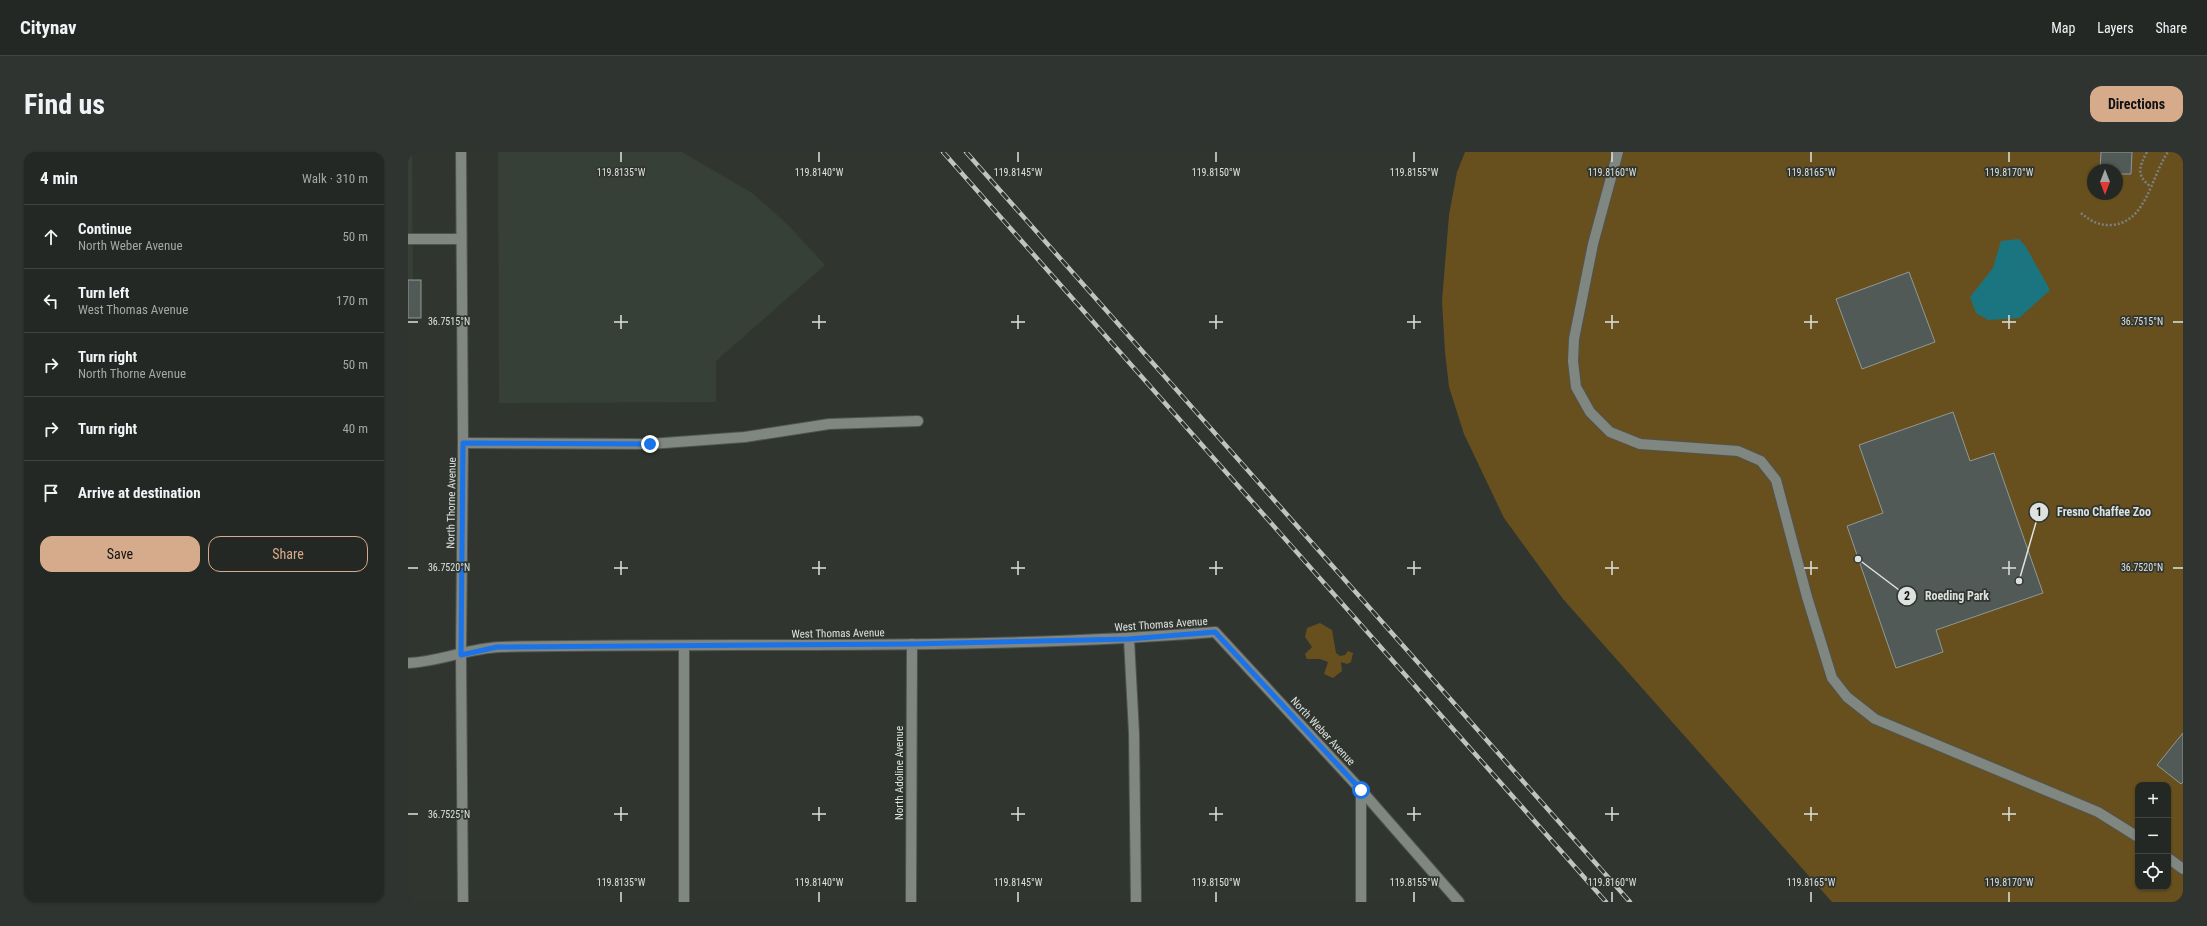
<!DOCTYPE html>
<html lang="en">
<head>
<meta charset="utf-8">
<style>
  :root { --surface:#242824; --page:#303431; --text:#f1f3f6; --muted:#a3a6a6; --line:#414441; --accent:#d6ab8b }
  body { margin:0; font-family:"Roboto Condensed",sans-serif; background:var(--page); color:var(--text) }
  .controls { position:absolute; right:12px; bottom:12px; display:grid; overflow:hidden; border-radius:8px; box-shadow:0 1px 3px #0004 }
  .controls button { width:36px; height:36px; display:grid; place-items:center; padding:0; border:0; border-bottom:1px solid var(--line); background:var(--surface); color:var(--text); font:20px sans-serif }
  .compass { position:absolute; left:1679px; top:12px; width:36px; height:36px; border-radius:50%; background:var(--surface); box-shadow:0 1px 3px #0004; rotate:180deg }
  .stop { position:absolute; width:12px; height:12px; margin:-9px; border:3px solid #1a73e8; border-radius:50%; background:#fff }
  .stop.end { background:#1a73e8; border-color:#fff; box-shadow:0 1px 4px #0008 }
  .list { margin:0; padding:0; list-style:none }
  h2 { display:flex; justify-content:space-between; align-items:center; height:52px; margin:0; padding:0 16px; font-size:17px }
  h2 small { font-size:13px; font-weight:400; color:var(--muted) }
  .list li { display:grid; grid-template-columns:26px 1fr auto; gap:12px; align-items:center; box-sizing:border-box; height:64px; padding:0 16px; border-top:1px solid var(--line) }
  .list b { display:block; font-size:15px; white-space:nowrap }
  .list p { margin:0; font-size:13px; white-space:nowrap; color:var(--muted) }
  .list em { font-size:13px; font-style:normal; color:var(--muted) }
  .actions { display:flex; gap:8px; padding:12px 16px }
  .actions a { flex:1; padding:9px 0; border:1px solid var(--accent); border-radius:12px; text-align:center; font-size:14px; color:var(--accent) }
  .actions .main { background:var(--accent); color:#111 }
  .icon { flex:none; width:22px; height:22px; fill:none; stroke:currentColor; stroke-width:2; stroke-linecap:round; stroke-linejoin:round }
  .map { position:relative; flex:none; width:1775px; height:750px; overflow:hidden; border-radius:12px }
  header { display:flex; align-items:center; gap:24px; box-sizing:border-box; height:56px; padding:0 20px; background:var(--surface); border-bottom:1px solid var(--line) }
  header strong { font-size:19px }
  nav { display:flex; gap:22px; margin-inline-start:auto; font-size:14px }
  .intro { display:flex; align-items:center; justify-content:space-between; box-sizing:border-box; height:96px; padding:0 24px }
  h1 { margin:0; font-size:28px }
  .button { padding:10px 18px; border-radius:12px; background:var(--accent); color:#111; font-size:14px; font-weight:700 }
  main { display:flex; gap:24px; padding:0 24px }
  aside { flex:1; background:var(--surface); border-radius:12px; box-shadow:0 1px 3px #0004 }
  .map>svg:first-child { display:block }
</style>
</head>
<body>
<header>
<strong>Citynav</strong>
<nav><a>Map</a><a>Layers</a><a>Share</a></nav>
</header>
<div class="intro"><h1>Find us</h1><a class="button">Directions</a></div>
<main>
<aside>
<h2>4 min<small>Walk · 310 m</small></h2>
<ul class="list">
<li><svg class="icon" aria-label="ahead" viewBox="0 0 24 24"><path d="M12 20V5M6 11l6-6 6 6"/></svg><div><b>Continue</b><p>North Weber Avenue</p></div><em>50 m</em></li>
<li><svg class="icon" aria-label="left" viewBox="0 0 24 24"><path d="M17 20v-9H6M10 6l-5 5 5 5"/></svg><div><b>Turn left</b><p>West Thomas Avenue</p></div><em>170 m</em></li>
<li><svg class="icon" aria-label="right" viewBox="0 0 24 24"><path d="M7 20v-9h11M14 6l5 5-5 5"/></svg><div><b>Turn right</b><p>North Thorne Avenue</p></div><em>50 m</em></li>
<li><svg class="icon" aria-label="right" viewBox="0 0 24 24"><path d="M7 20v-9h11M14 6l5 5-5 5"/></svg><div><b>Turn right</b></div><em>40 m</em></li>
<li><svg class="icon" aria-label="arrive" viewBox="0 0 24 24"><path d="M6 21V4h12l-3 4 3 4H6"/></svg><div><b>Arrive at destination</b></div></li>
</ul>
<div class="actions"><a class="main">Save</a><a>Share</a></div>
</aside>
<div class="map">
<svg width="1775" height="750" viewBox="0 0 1775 750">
  <rect width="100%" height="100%" fill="#303530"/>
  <g fill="#364036">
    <path d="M0,0H4L5,164H0Z"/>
    <path d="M90,0H274L344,41L379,72L417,113L308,209V250L91,251Z"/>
  </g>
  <g fill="#67501d" fill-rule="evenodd">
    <path d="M1057,0H1775V750H1424L1155,447L1096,366L1056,282L1041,235L1037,200L1034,149L1041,63L1049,20ZM1685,18H1709V42H1685ZM1730,633H1760V735H1730Z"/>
    <path d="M912,471L924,478L928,501L932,504L937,503L940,499L945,501L943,510L939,512L933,510L934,519L925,526L916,522L920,510L912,507H899L897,502L904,495L897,485L899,476Z"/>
  </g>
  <path fill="#1a7581" d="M1611,87L1618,95L1642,138L1611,166L1580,168L1568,161L1562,145L1585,116L1593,89Z"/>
  <g fill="#515a57" stroke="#8f9996">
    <path d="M1693,0H1724L1723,22H1709V18H1692Z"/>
    <path d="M1501,120L1527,190L1454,217L1428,147Z"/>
    <rect x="0" y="128" width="13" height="38"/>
    <path d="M1545,260L1562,309L1586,301L1635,441L1528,478L1535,500L1488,516L1439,374L1475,361L1451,293Z"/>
    <path d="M1775,581V630L1773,632L1749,613Z"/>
  </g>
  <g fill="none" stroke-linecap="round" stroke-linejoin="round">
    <defs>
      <g id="service">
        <path d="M1210,0L1185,92L1166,187L1165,209L1168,235L1182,260L1202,280L1232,292L1330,299L1353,309L1368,328L1399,445L1424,526L1439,545L1467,567L1690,660L1730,685"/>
        <path d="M0,87H53"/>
        <path d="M55,291L242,292L337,285L421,272L510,269"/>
        <path d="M721,487L726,581L728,750"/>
        <path d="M1760,706L1775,717"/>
        <path d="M276,750V495"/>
      </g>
      <g id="minor">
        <path d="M53,0L55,291L53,503L55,750"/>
        <path d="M0,511C31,510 61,496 92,495C330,490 569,499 807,480"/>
        <path d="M953,638V750"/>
        <path d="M503,750L504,492"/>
      </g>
      <path id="tertiary" d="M807,480L953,638L1051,750"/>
    </defs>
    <use href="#service" stroke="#4f5450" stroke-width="12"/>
    <use href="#minor" stroke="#4f5450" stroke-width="12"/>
    <use href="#tertiary" stroke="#4f5450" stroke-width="12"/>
    <g stroke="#7c817d" stroke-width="2.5" stroke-dasharray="2 2" stroke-linecap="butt">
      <path d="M1739,0C1731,15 1728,23 1742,34"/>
      <path d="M1673,61C1682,69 1692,74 1704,73C1739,70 1743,24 1760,0"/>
    </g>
    <use href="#service" stroke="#808680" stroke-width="10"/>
    <use href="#minor" stroke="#808680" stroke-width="10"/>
    <use href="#tertiary" stroke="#808680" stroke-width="10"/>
    <defs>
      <g id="rail">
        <path d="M535,0L1198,750"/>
        <path d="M558,0L1222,750"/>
      </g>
    </defs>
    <use href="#rail" stroke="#c0c4c0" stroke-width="4.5"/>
    <use href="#rail" stroke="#303530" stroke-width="3" stroke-dasharray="9" stroke-linecap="butt"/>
  </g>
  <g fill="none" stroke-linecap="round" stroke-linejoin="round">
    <path stroke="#1a73e8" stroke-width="5" d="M242,292L55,291L53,503L89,495L504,492L721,487L807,480L953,638"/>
  </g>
  <path fill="none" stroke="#dee2df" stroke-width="1.5" d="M213,0V10M411,0V10M610,0V10M808,0V10M1006,0V10M1204,0V10M1403,0V10M1601,0V10M213,163V177M411,163V177M610,163V177M808,163V177M1006,163V177M1204,163V177M1403,163V177M1601,163V177M0,170H10M206,170H220M404,170H418M603,170H617M801,170H815M999,170H1013M1197,170H1211M1396,170H1410M1594,170H1608M1765,170H1775M213,409V423M411,409V423M610,409V423M808,409V423M1006,409V423M1204,409V423M1403,409V423M1601,409V423M0,416H10M206,416H220M404,416H418M603,416H617M801,416H815M999,416H1013M1197,416H1211M1396,416H1410M1594,416H1608M1765,416H1775M213,655V669M411,655V669M610,655V669M808,655V669M1006,655V669M1204,655V669M1403,655V669M1601,655V669M0,662H10M206,662H220M404,662H418M603,662H617M801,662H815M999,662H1013M1197,662H1211M1396,662H1410M1594,662H1608M213,740V750M411,740V750M610,740V750M808,740V750M1006,740V750M1204,740V750M1403,740V750M1601,740V750"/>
  <g text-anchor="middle" stroke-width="3.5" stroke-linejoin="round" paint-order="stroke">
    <g font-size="11" fill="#dee2df" stroke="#303530">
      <text transform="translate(43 351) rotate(-89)" y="4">North Thorne Avenue</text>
      <text transform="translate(753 472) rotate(-4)" y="4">West Thomas Avenue</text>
      <text transform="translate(430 481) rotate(-1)" y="4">West Thomas Avenue</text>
      <text transform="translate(915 579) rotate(47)" y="4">North Weber Avenue</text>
      <text transform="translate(491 621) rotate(-90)" y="4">North Adoline Avenue</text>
    </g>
  </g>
  <g font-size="10" text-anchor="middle" fill="#dee2df" stroke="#303530" stroke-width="3.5" stroke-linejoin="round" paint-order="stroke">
    <text x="213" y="24">119.8135°W</text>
    <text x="411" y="24">119.8140°W</text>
    <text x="610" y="24">119.8145°W</text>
    <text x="808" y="24">119.8150°W</text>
    <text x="1006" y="24">119.8155°W</text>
    <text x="1204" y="24">119.8160°W</text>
    <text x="1403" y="24">119.8165°W</text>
    <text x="1601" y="24">119.8170°W</text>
    <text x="1734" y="173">36.7515°N</text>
    <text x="41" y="173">36.7515°N</text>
    <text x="1734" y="419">36.7520°N</text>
    <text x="41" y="419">36.7520°N</text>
    <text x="41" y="666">36.7525°N</text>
    <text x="213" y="734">119.8135°W</text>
    <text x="411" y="734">119.8140°W</text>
    <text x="610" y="734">119.8145°W</text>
    <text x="808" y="734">119.8150°W</text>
    <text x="1006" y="734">119.8155°W</text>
    <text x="1204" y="734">119.8160°W</text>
    <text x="1403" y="734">119.8165°W</text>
    <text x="1601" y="734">119.8170°W</text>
  </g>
  <path fill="none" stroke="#dee2df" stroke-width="1.5" d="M1611 429L1631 360M1450 407L1499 444"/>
  <g fill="#dee2df" stroke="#303530" stroke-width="1.5">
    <circle cx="1611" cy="429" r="4"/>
    <circle cx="1450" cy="407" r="4"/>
    <circle cx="1631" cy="360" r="10"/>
    <circle cx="1499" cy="444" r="10"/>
  </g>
  <g font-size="12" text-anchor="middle" font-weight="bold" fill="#111">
    <text x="1631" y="364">1</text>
    <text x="1499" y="448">2</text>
  </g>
  <g font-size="12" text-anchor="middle" font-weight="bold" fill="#dee2df" stroke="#303530" stroke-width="3.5" stroke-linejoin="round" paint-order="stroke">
    <text x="1696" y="364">Fresno Chaffee Zoo</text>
    <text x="1549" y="448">Roeding Park</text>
  </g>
</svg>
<div class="controls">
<button>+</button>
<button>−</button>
<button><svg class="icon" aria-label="locate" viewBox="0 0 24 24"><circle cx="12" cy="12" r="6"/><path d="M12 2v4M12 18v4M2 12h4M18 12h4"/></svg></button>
</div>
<svg class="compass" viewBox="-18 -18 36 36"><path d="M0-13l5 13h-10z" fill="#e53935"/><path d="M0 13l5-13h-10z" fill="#a3a6a6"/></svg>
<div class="stop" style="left:953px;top:638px"></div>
<div class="stop end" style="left:242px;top:292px"></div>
</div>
</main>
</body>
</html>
